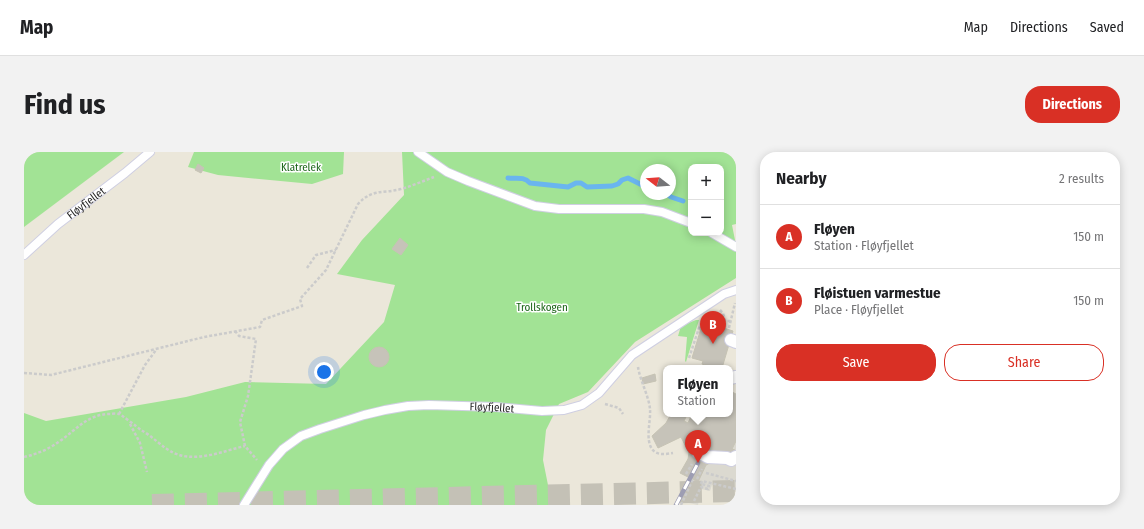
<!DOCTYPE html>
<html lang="en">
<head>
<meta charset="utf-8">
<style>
  :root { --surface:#fff; --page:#f2f2f2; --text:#202124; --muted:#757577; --line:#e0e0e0; --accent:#d93025 }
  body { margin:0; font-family:"Fira Sans Condensed",sans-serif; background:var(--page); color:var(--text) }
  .controls { position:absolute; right:12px; top:12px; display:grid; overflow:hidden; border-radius:8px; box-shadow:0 2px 10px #0003 }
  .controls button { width:36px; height:36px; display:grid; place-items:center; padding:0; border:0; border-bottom:1px solid var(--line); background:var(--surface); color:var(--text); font:20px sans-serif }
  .compass { position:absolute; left:616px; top:12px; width:36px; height:36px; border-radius:50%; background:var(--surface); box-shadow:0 2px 10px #0003; rotate:287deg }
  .you { position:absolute; left:300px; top:220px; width:14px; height:14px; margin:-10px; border:3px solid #fff; border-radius:50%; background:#1a73e8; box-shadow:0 0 0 6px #1a73e833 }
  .badge { display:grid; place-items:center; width:26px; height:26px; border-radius:50%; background:var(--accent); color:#fff; font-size:13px; font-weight:700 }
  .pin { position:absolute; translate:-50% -33px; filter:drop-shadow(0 1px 2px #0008) }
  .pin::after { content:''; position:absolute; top:21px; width:14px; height:12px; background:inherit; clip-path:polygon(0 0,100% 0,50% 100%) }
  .popup { position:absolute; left:639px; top:213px; width:70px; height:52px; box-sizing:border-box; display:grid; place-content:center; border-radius:8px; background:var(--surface); filter:drop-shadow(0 1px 3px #0005); font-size:13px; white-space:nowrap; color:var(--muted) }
  .popup b { font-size:15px; color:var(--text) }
  .popup::after { content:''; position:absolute; left:50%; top:100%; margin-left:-8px; border:8px solid transparent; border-top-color:var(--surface) }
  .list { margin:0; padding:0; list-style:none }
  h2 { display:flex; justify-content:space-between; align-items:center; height:52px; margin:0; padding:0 16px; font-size:17px }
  h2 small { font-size:13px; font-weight:400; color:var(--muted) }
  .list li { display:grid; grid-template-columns:26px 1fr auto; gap:12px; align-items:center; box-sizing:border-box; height:64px; padding:0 16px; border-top:1px solid var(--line) }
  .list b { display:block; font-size:15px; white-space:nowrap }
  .list p { margin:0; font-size:13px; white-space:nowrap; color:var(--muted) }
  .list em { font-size:13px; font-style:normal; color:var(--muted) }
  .actions { display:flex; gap:8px; padding:12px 16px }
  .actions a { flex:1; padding:9px 0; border:1px solid var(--accent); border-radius:16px; text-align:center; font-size:14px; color:var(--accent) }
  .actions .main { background:var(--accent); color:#fff }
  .map { position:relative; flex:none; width:712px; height:353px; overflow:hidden; border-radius:16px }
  header { display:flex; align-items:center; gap:24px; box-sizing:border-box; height:56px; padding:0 20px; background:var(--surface); border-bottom:1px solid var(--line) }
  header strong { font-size:19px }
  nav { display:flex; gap:22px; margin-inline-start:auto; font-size:14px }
  .intro { display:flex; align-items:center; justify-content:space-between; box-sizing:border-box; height:96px; padding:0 24px }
  h1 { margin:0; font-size:28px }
  .button { padding:10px 18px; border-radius:16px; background:var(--accent); color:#fff; font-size:14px; font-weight:700 }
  main { display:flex; gap:24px; padding:0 24px }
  aside { flex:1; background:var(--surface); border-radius:16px; box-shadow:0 2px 10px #0003 }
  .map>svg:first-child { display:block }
</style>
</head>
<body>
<header>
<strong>Map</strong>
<nav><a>Map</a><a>Directions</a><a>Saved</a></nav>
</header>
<div class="intro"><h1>Find us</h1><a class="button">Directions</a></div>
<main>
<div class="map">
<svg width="712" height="353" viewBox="0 0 712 353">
  <rect width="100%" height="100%" fill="#ebe7da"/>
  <g fill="#a2e395" fill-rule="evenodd">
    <path d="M0,0H100L0,75Z"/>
    <path d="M170,0H320L319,22L288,32L194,23L164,15Z"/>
    <path d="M378,0H712V72L708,73L712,93V126L611,190L564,240L535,252L522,278L519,308L528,353H0V261L22,269L162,245L221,230L302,232L360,170L371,133L313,122L338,88L380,43ZM667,15H697V81H667ZM622,18H646V42H622Z"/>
    <path d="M672,168H675L662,210L661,209L663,185L654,184L657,174Z"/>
  </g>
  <path fill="#dbd9d0" d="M712,288V340L688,333L686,339L677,337L674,353L665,351L674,333V330L682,313Z"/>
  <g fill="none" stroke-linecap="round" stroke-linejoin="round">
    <g stroke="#6ab5ef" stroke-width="5">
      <path d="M484,26C493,27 499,24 506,31L544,35L552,31H557L563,35L588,34L594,32L598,28L604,26L622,35"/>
      <path d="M643,42L647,45L659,49"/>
    </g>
  </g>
  <g fill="#c6c3b9" stroke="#c6c3b4">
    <path d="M174,12L180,16L177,21L171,18Z"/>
    <path d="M376,86L384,93L377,103L368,97Z"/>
    <path d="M678,173L689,177L690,173L709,179L698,216H691L678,212L679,209L668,206Z"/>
    <circle cx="355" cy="205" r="10"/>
    <path d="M631,222L632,229L619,232L618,226Z"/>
    <path d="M706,239L712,242V289L708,297L711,298L707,306L686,311L682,313L674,330L656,321L664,307L665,301L657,285L634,296L628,284L642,271L647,262L663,263L660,269L664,271L668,262H706Z"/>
  </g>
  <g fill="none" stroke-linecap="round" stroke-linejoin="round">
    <path stroke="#c4c1b6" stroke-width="22" stroke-dasharray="22 11" stroke-linecap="butt" d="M128,353L712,339"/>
    <defs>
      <g id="service">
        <path d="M394,0L423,20L444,29L511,54L535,57H620L638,60L667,71"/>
        <path d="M688,81L712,95"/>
        <path id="s1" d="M0,103L34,72L101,21L126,0"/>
        <path id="s2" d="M220,353L245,313L259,297L277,284L296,277L340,263L361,258L384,254L405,253L472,255L518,259L540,258L558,253L575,241L608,203L700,142L712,138"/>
      </g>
      <g id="pedestrian">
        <path d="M707,188L712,190"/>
        <path d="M706,226L712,225"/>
        <path d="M674,300L684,305L703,306L707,308L712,305"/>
      </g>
    </defs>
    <use href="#service" stroke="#cfcfe2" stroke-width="10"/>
    <use href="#pedestrian" stroke="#cfcfe2" stroke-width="14"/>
    <g stroke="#cbcbcb" stroke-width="2.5" stroke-dasharray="3 2" stroke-linecap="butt">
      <path d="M283,116L292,103L312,98"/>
      <path d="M696,158L699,161L701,169H707"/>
      <path d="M705,176L711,151"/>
      <path d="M211,179L215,184L232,187L224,244L216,270L221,294L233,308"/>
      <path d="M665,206L676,173"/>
      <path d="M614,215C616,228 625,245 626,257C627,269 621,287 628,297C633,304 642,302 649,301"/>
      <path d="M0,221L27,223L180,185L236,175L238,168L278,154L276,147L302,118L334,52C349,36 359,42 377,37C388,34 399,29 410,25"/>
      <path d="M581,252L595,256L599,262"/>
      <path d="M95,262L121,213L132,198"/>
      <path d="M106,272L116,291L123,320"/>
      <path d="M0,305C13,302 25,297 36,289C53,277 64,262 86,262C88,262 92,261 95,262C98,263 113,275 117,278C128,284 139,296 150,301C172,311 199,299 221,294"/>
      <path d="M682,321L712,329"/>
      <path d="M662,322L668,312"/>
      <path d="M673,327L678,317"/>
      <path d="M677,332L678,329L712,337"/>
      <path d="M670,349L677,335L684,337L685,334L677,332"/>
      <path d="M657,353L669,327"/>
    </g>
    <use href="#service" stroke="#fff" stroke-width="8"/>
    <use href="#pedestrian" stroke="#fff" stroke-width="12"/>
    <defs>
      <path id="rail" d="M652,353L674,311"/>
    </defs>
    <use href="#rail" stroke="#9d9db3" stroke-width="4.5"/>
    <use href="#rail" stroke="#fff" stroke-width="3" stroke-dasharray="9" stroke-linecap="butt"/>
  </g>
  <g text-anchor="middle" stroke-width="3" stroke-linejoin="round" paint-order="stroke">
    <g font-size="11" fill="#1b6518" stroke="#fff">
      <text x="277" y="19">Klatrelek</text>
      <text x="518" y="159">Trollskogen</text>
    </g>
    <g font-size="11" fill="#282828" stroke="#fff">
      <text dy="4" stroke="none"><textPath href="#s1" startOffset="81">Fløyfjellet</textPath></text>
      <text dy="4" stroke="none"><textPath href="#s2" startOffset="286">Fløyfjellet</textPath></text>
    </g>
  </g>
</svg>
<div class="controls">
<button>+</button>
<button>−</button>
</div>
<svg class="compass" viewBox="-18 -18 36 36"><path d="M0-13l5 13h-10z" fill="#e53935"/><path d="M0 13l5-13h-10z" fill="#757577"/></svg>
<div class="you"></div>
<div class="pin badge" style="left:674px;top:311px">A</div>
<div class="popup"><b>Fløyen</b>Station</div>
<div class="pin badge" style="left:689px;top:192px">B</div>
</div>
<aside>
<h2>Nearby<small>2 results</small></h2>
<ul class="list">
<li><span class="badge">A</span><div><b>Fløyen</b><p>Station · Fløyfjellet</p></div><em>150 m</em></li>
<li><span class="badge">B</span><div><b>Fløistuen varmestue</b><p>Place · Fløyfjellet</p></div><em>150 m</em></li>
</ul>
<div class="actions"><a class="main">Save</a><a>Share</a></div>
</aside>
</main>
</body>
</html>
